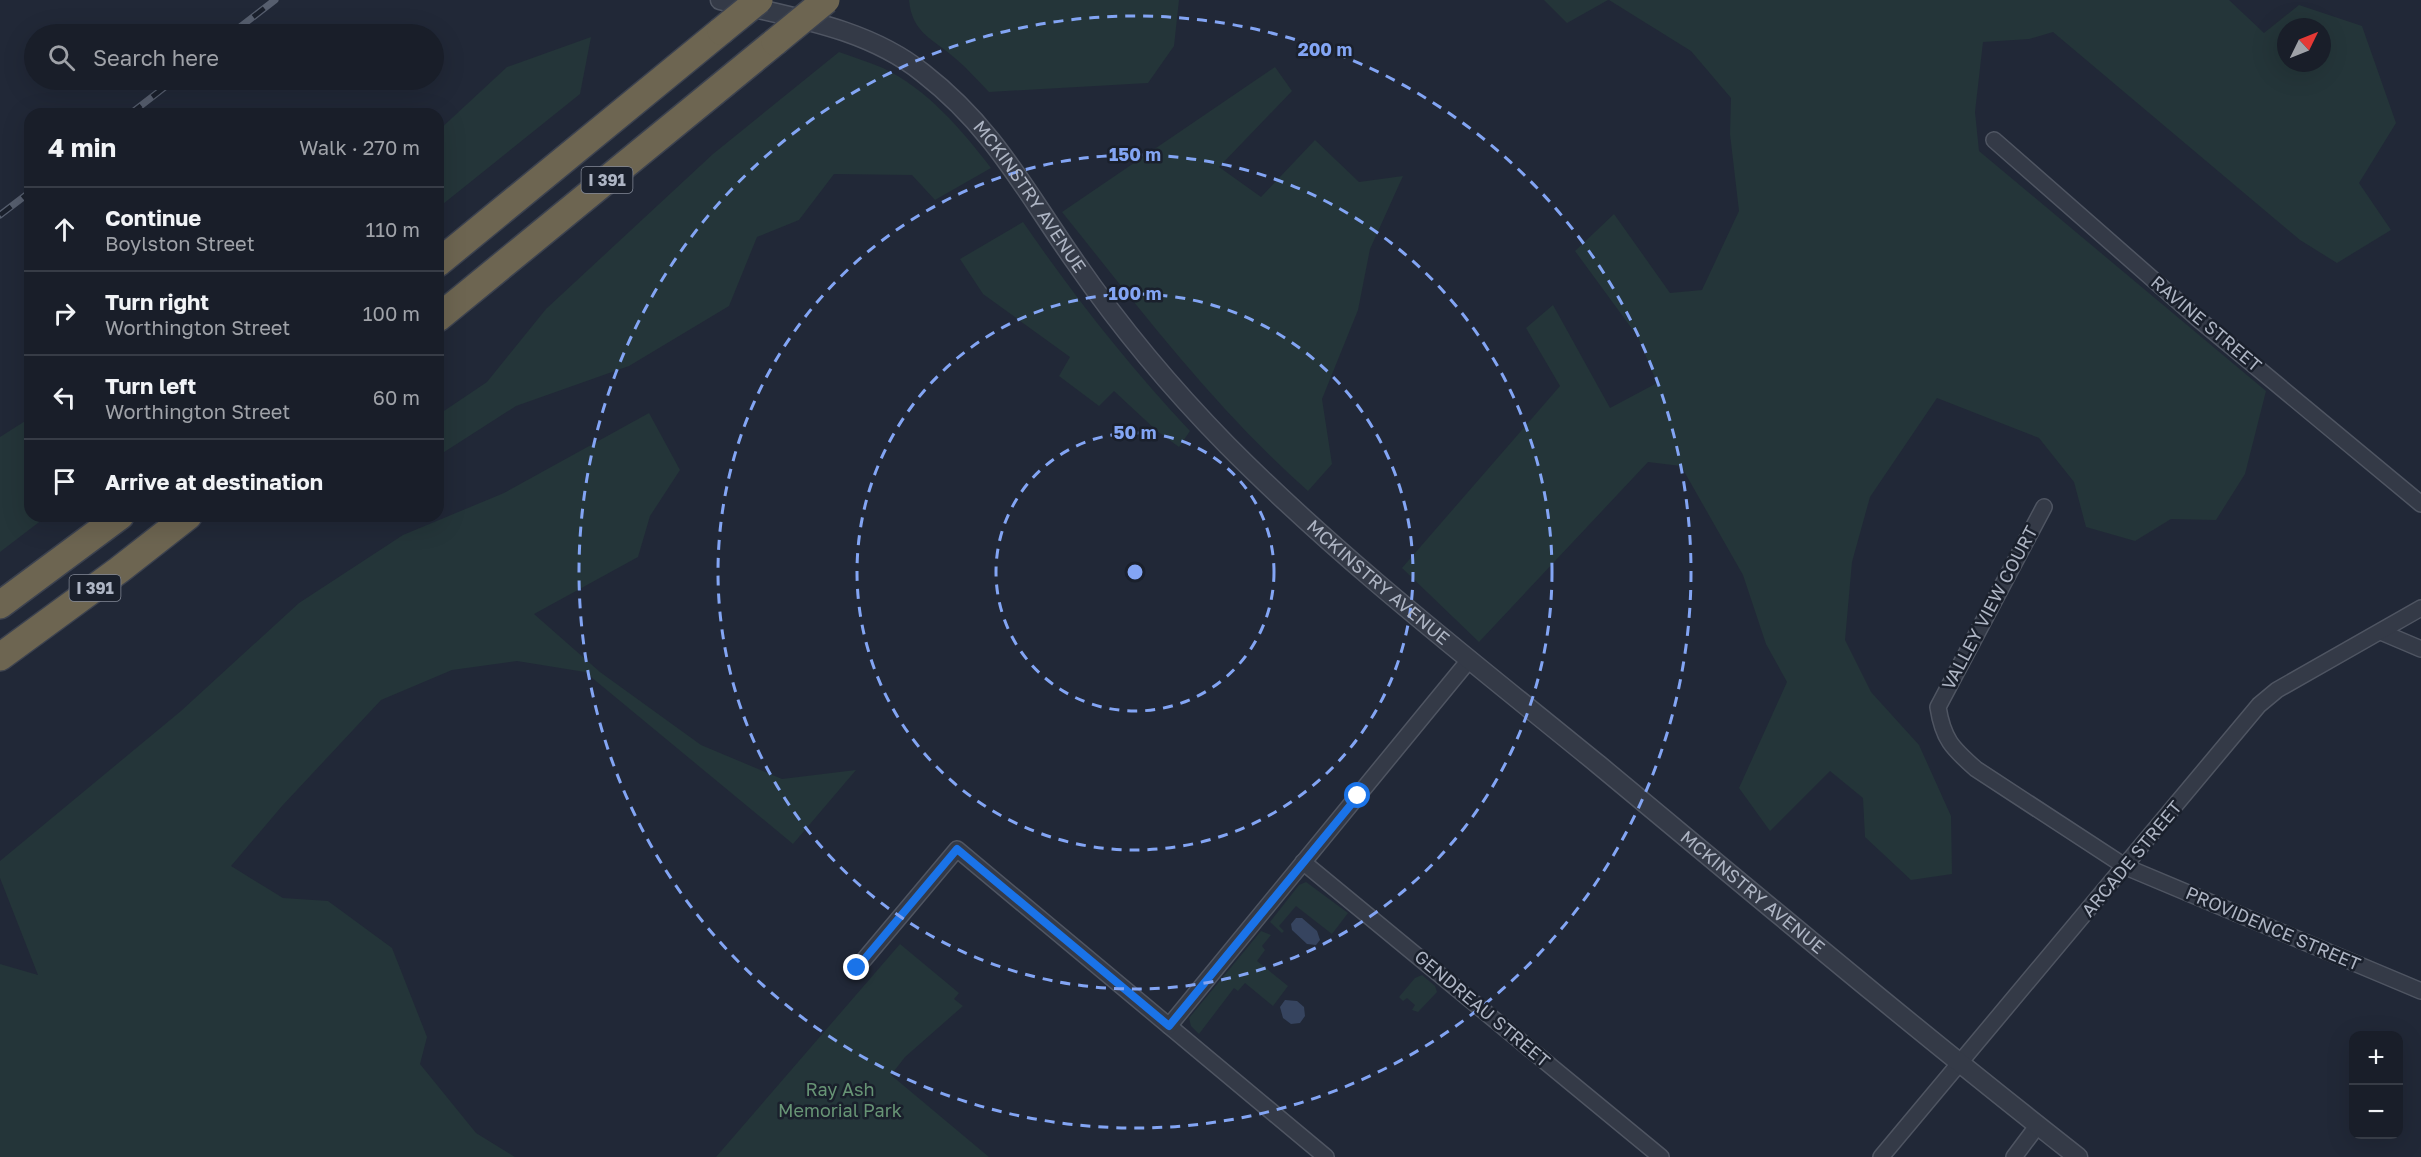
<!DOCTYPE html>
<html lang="en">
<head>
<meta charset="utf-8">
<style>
  :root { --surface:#191e29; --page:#262b35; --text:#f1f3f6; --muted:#9fa2a8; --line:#373c46 }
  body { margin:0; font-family:"Golos Text",sans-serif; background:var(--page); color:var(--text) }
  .controls { position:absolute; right:18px; bottom:18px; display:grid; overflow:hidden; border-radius:12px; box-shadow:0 6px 24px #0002 }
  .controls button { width:54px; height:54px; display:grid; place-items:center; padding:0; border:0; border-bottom:2px solid var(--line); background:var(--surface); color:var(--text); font:30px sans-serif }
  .compass { position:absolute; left:2277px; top:18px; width:54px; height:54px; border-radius:50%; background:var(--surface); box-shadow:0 6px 24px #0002; rotate:47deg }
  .stop { position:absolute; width:18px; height:18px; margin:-14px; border:4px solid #1a73e8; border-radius:50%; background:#fff }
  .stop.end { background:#1a73e8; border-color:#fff; box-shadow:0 2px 6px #0008 }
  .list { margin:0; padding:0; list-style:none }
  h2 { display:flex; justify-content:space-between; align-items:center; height:78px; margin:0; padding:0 24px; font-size:26px }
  h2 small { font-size:20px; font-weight:400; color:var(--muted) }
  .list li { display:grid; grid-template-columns:39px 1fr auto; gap:18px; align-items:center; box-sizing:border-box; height:84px; padding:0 24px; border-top:2px solid var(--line) }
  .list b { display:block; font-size:22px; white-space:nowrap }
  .list p { margin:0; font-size:20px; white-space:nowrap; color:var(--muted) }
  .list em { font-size:20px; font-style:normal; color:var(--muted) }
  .icon { flex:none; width:33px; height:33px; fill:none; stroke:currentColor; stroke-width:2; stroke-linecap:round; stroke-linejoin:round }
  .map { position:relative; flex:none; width:2421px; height:1157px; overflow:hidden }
  .search { position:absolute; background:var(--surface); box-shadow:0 6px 24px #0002; left:24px; top:24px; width:420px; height:66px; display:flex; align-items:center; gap:15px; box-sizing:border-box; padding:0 21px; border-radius:33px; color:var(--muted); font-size:22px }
  .panel { position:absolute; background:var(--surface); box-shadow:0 6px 24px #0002; left:24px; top:108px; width:420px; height:414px; border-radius:18px }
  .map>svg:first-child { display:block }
</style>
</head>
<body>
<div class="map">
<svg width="2421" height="1157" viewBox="0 0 2421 1157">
  <rect width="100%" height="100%" fill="#212837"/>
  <g fill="#243539" fill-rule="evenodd">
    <path d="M909,0H1179L1174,46L1148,83L989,92C978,81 968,69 956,59C934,39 912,34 909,0Z"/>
    <path d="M1544,0H1608L1567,23Z"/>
    <path d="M1609,0H2229L2264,33L2299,5L2362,26L2396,123L2359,183L2391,230L2337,263L2300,240L2053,32L2029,39L1983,42L1975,112L1979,151L2266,391L2245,474L2216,520L2171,519L2135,541L2086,527L2074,482L2039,438L1937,398L1870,497L1852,562L1845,640L1871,692L1919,745L1951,816L1952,874L1911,880L1865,837L1863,798L1830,771L1770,831L1739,788L1787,682L1766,644L1743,575L1681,466L1648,462L1479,642L1402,568L1560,386L1526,328L1553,305L1610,408L1657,383L1638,337L1575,251L1614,214L1670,293L1702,290L1739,211L1730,134L1731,98L1691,51ZM2286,27H2322V63H2286Z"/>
    <path d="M591,37L580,94L438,208V131L507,67Z"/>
    <path d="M839,52C853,57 869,62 883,68C927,89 962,130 991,168L935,200L912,175L834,174L799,220L757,237L729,306L629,366L516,406L438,456V415L487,382L546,309L713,154Z"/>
    <path d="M1275,67L1292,91L1219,167L1261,197L1315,140L1359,182L1403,176L1370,249L1358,310L1322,399L1332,464L1308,491C1215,409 1140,309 1062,212Z"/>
    <path d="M1023,222C1074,296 1128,365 1190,431L1179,447L1157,431L1114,391L1099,406L1059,376L1070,357L983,294L960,259Z"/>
    <path d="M649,413L680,470L650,516L638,557L534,614L600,672L701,745L782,779L856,770L793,844L585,672L517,661L452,670L381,700L282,806L231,866L283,898L328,901L392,948L427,1037L420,1064L476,1133L515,1157H0V964L38,975L0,878V861L181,711L299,603L403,535L504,493Z"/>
    <path d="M30,418V516H47L0,552V437Z"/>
    <path d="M1306,882L1348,913L1332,934L1296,906L1279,926L1284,931L1282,933L1270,922L1299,885Z"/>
    <path d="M1261,931L1271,935L1262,946L1265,950L1257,961L1288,986L1273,1006L1245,983L1238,991L1234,988L1199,1034L1191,1026L1189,1018Z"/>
    <path d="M900,944L959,993L954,999L963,1006L905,1057L891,1075L989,1157H716Z"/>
    <path d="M1422,975L1435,986L1437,992L1418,1012L1412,1010L1415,1005L1407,998L1403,1001L1399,997L1415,978Z"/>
  </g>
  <g fill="#36445f">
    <path d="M1296,918H1302L1317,931L1320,940L1316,945L1307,944L1292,930L1291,924Z"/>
    <path d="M1285,1000L1297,1001L1304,1007L1305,1016L1300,1023L1291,1024L1283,1018L1280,1007Z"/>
  </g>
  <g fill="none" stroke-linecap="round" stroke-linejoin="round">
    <defs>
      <g id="minor">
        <path d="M1994,140L2197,318L2421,504"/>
        <path d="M2044,507L1938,707C1943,739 1952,748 1976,769L2126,867L2421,991"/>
        <path d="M2381,632L2421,649"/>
        <path d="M1303,862L1661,1157"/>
        <path d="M857,968L957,849L1326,1157"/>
        <path d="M1169,1026L1470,659"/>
        <path d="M1881,1157L2259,705L2277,690L2421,608"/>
        <path d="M2014,1157L2038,1125"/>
      </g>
      <g id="tertiary">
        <path id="s1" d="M720,0C789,17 866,27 923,73C995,129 1025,191 1076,263C1121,328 1172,389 1227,445C1342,561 1473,662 1599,765C1758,897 1916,1030 2078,1157"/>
      </g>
      <g id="motorway">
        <path d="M438,263L721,31"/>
        <path d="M438,318L775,42"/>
        <path d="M0,605L120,516"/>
        <path d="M0,657L119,570L188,516"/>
      </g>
    </defs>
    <use href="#minor" stroke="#4f5562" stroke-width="18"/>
    <use href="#tertiary" stroke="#4f5562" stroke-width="21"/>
    <use href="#motorway" stroke="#3c424f" stroke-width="30"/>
    <use href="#minor" stroke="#343a47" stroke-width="15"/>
    <use href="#tertiary" stroke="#343a47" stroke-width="18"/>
    <use href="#motorway" stroke="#6d6551" stroke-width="27"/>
    <defs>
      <g id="rail">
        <path d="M231,34L275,0"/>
        <path d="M130,114L174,80"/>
        <path d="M0,215L30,192"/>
      </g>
    </defs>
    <use href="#rail" stroke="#565e6e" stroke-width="7"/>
    <use href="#rail" stroke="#1a202c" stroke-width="4.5" stroke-dasharray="14" stroke-linecap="butt"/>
    <defs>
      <g id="motorway-bridge">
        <path d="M721,31L759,0"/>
        <path d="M775,42L826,0"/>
      </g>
    </defs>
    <use href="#motorway-bridge" stroke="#3c424f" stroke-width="30" stroke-linecap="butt"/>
    <use href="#motorway-bridge" stroke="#6d6551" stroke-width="27"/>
  </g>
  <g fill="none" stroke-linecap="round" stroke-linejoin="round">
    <path stroke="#1a73e8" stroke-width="8" d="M857,968L957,849L1169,1026L1358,796"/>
  </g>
  <g fill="none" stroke="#83a5f4" stroke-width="3" stroke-dasharray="10 8">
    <circle cx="1135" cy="572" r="139"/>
    <circle cx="1135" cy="572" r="278"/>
    <circle cx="1135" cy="572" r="417"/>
    <circle cx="1135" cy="572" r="556"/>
  </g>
  <g text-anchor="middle" stroke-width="5" stroke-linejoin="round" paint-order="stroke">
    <g fill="#1a202c" stroke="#828896" stroke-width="1.5">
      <rect x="581.5" y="167" width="51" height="26" rx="4.5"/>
      <rect x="69.5" y="575" width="51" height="26" rx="4.5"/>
    </g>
    <g font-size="16" font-weight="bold" fill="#aeb5c4">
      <text x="607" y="186">I 391</text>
      <text x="95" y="594">I 391</text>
    </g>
    <g font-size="18" fill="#aeb5c4" stroke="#1a202c">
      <text dy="6" stroke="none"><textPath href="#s1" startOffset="382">MCKINSTRY AVENUE</textPath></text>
      <text transform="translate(2206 324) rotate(40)" y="6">RAVINE STREET</text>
      <text dy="6" stroke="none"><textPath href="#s1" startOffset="904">MCKINSTRY AVENUE</textPath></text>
      <text transform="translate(1990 608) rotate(-62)" y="6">VALLEY VIEW COURT</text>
      <text transform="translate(2132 859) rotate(-50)" y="6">ARCADE STREET</text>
      <text dy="6" stroke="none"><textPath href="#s1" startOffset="1390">MCKINSTRY AVENUE</textPath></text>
      <text transform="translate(2273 929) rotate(23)" y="6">PROVIDENCE STREET</text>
      <text transform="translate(1482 1009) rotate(40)" y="6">GENDREAU STREET</text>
    </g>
    <g font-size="18" fill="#679475" stroke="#1a202c">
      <text x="840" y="1096">Ray Ash<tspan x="840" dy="21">Memorial Park</tspan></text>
    </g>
  </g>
  <circle cx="1135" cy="572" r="9" fill="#83a5f4" stroke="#1a202c" stroke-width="3"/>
  <g font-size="18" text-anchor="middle" font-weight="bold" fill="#83a5f4" stroke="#1a202c" stroke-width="5" stroke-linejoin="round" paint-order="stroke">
    <text x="1325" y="56">200 m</text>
    <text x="1135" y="161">150 m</text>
    <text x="1135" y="300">100 m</text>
    <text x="1135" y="439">50 m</text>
  </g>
</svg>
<div class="controls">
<button>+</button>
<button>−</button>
</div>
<svg class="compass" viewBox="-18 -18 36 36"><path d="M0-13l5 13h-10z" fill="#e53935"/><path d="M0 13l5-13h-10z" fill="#9fa2a8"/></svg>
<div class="stop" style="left:1358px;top:796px"></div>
<div class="stop end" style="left:857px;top:968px"></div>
<div class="search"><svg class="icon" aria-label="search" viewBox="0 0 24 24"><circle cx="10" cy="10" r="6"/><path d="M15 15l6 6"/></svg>Search here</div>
<section class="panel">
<h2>4 min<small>Walk · 270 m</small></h2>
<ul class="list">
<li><svg class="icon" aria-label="ahead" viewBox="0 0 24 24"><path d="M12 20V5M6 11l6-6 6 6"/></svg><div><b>Continue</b><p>Boylston Street</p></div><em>110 m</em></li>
<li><svg class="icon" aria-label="right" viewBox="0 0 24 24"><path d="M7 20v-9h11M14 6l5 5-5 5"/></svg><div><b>Turn right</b><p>Worthington Street</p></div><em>100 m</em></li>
<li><svg class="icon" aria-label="left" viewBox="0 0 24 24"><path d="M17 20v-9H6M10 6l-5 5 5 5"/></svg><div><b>Turn left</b><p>Worthington Street</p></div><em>60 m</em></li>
<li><svg class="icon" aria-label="arrive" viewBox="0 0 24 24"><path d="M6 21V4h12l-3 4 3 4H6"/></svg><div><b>Arrive at destination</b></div></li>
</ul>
</section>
</div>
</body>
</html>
